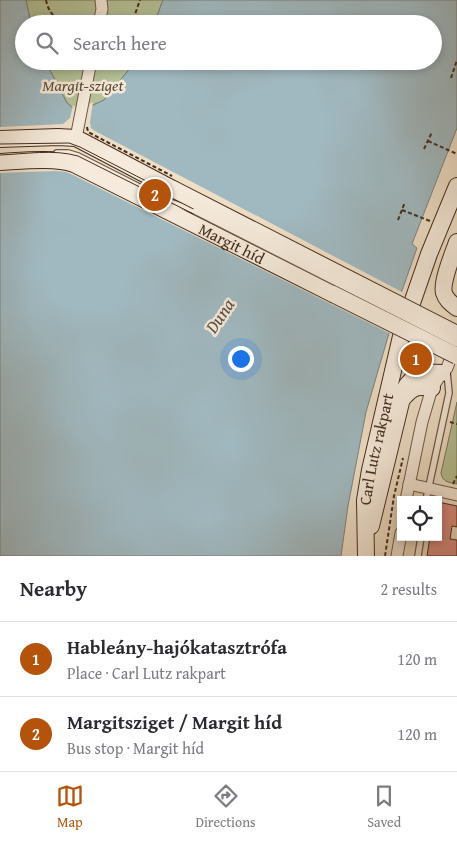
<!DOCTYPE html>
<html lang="en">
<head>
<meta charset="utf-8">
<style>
  :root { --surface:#fff; --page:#f7f7f7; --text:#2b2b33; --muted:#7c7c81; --line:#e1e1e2; --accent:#b45309 }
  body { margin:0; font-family:"Gentium Book Plus",serif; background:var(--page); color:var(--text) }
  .controls { position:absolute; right:15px; bottom:15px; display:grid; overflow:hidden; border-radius:0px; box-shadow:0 2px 8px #0003 }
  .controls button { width:45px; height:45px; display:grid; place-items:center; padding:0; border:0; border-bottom:1px solid var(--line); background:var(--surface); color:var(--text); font:25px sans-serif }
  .you { position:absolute; left:240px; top:358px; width:18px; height:18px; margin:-12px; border:4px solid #fff; border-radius:50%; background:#1a73e8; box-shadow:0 0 0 8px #1a73e833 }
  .badge { display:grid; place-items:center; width:32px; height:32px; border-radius:50%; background:var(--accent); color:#fff; font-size:16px; font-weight:700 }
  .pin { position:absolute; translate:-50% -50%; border:2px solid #fff; box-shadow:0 1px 5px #0006 }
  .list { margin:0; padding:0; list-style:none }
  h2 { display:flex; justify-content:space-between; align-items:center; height:65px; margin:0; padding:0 20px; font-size:21px }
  h2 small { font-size:16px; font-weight:400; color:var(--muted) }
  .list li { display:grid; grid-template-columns:32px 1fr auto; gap:15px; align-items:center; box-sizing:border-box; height:75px; padding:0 20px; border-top:1px solid var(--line) }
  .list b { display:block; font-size:19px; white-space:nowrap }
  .list p { margin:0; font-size:16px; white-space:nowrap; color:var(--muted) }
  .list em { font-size:16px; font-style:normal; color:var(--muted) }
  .icon { flex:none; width:28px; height:28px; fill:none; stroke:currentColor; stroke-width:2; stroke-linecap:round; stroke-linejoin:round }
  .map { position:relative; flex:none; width:457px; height:556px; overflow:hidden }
  .search { position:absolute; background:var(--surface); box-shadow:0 2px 8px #0003; left:15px; right:15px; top:15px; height:55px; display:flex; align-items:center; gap:12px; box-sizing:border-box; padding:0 18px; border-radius:28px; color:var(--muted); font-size:19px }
  .sheet { height:215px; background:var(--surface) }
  nav { display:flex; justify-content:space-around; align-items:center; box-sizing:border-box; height:70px; border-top:1px solid var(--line); background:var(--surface); font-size:14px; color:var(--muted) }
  nav a { display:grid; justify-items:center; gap:2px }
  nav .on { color:var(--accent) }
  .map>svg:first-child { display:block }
</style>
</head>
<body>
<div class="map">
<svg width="457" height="556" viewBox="0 0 457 556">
  <rect width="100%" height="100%" fill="#efdfc7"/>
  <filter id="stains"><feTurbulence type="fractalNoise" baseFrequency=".004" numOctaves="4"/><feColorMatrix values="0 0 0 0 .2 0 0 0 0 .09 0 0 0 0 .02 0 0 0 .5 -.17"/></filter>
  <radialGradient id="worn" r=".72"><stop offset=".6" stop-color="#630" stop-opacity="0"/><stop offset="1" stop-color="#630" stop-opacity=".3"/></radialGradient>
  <g fill="#b5c298" stroke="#7c775a">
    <path d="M26,0H163L154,24H31Z"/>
    <path d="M45,61H136L104,100L78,112L67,103Z"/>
    <path d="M457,402V484C449,482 443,483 441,473Z"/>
  </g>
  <path fill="#a0b9c1" stroke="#7b817f" d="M0,0H26L31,24H24V61H45L67,103L78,112L104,100L136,61H433V24H154L163,0H457V128L412,244L417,248L399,299L366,412L348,506L341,556H0Z"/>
  <path fill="#efdfc7" d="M93,102L90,122L91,128L95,131L404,293L391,334L73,175L66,172L56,171L0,173V127L63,124L70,118L73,105L78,109Z"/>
  <path fill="#dd8d85" stroke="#432c1b" d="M438,502L457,506V527L452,526L450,539L457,540V556H427L430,537H438Z"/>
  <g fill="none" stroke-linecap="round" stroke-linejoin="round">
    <defs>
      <g id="lane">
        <path d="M57,153H68L78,156L167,201L195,211"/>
        <path d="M426,500L449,393L447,372"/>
        <path d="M418,556L421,537"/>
      </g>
      <g id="street">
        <path d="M99,24L102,9L101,0"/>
        <path d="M76,138L91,61"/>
        <path d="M409,484L457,495"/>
        <path d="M406,500L422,422L432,388L442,373L447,368L455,347"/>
        <path d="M397,556L401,533"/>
      </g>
      <g id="secondary">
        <path d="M0,139L58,137L76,138L173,189"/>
        <path id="s1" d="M0,162C20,161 55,157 74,164L333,294"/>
        <path d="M457,242C453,254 441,282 444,293C446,300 452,304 457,308"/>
        <path d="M404,397C414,386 418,386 432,388"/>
        <path d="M371,526L404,390C413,373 424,372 442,373"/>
        <path id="s2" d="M366,556L365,500L370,470L402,332L429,254L457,186"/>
      </g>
    </defs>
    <use href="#lane" stroke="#6e5946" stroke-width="8"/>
    <use href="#street" stroke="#6e5946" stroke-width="13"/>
    <use href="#secondary" stroke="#432c1b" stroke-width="18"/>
    <g stroke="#432c1b" stroke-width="2" stroke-dasharray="4 2.5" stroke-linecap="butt">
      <path d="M46,0C48,11 54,17 62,24"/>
      <path d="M129,24L133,20L140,0"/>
      <path d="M451,78L457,60"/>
      <path d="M428,141L457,154"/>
      <path d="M424,149L432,132"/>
      <path d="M402,210L430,221"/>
      <path d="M398,220L405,202"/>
      <path d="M450,422L457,424"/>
      <path d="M453,484L457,476"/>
      <path d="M385,556L394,496L403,458"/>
    </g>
    <use href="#lane" stroke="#f5eadb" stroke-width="5.5"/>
    <use href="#street" stroke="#f5eadb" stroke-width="11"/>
    <use href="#secondary" stroke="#f5eadb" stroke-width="16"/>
    <g stroke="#432c1b" stroke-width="1">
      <path d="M0,144L69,143L80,147L457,341"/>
      <path d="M0,155C25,154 54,149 78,156L305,270"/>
    </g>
    <defs>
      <path id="lane-bridge" d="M195,211L457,344"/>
      <g id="secondary-bridge">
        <path d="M173,189L457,334"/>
        <path d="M333,294L457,356"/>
      </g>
    </defs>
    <use href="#lane-bridge" stroke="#6e5946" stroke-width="8" stroke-linecap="butt"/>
    <use href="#secondary-bridge" stroke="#432c1b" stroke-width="18" stroke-linecap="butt"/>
    <path stroke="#432c1b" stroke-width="2" stroke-dasharray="4 2.5" stroke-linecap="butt" d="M87,127L88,132L172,176"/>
    <use href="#lane-bridge" stroke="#f5eadb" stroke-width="5.5"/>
    <use href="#secondary-bridge" stroke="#f5eadb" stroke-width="16"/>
  </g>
  <g text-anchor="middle" stroke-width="5" stroke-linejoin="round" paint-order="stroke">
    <g font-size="16" font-style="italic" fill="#5a4a34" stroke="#f5eadb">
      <text x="83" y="91">Margit-sziget</text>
    </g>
    <g font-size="16" fill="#432c1b" stroke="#f5eadb">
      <text dy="6" stroke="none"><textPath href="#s1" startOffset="251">Margit híd</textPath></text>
      <text dy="6" stroke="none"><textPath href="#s2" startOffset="108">Carl Lutz rakpart</textPath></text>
    </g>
    <g font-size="18" font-style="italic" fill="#5a4f44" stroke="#f5eadb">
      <text transform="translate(220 316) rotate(-56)" y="6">Duna</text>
    </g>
  </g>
  <rect width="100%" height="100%" filter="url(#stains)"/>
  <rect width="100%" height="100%" fill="url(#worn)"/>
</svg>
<div class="controls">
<button><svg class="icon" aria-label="locate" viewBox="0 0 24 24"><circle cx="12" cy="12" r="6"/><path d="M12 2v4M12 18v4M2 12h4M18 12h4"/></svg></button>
</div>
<div class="you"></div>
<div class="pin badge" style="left:416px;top:359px">1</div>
<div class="pin badge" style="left:155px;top:195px">2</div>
<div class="search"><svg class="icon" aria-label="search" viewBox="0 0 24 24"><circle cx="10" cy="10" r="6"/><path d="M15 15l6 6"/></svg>Search here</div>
</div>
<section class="sheet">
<h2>Nearby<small>2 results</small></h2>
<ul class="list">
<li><span class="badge">1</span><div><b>Hableány-hajókatasztrófa</b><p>Place · Carl Lutz rakpart</p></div><em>120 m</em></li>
<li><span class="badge">2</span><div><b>Margitsziget / Margit híd</b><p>Bus stop · Margit híd</p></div><em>120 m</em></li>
</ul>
</section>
<nav>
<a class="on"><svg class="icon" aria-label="map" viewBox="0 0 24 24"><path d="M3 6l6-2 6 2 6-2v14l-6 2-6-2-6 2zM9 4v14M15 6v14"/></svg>Map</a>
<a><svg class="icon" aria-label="directions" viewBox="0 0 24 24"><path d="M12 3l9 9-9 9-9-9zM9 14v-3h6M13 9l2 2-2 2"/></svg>Directions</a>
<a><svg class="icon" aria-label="saved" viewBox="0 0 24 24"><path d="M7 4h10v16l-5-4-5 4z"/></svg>Saved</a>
</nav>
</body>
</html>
